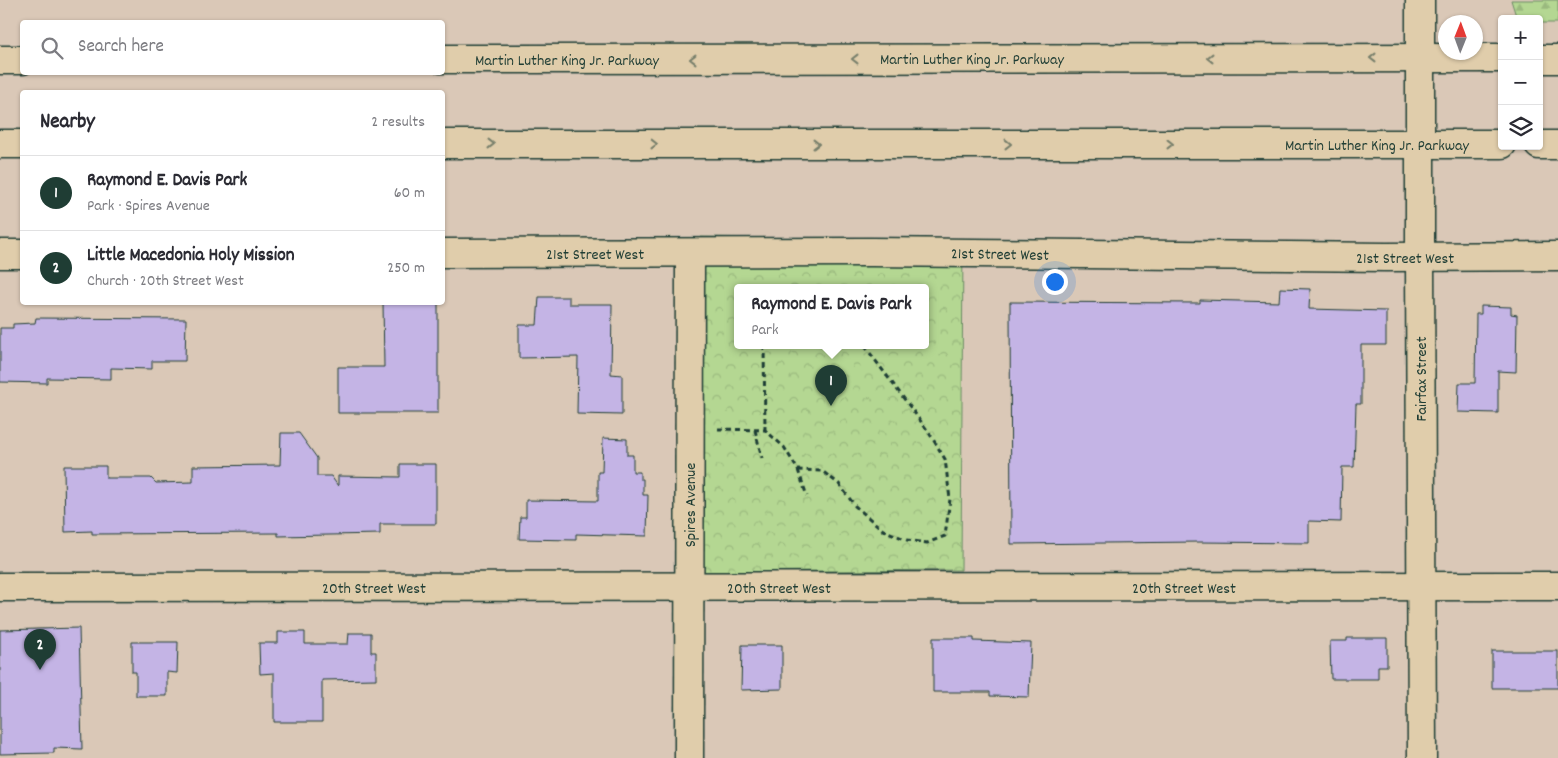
<!DOCTYPE html>
<html lang="en">
<head>
<meta charset="utf-8">
<style>
  :root { --surface:#fff; --page:#f2f2f3; --text:#2b2b33; --muted:#7c7c81; --line:#e1e1e2; --accent:#1f3d34 }
  body { margin:0; font-family:Dekko,sans-serif; background:var(--page); color:var(--text) }
  .controls { position:absolute; right:15px; top:15px; display:grid; overflow:hidden; border-radius:5px; box-shadow:0 1px 4px #0004 }
  .controls button { width:45px; height:45px; display:grid; place-items:center; padding:0; border:0; border-bottom:1px solid var(--line); background:var(--surface); color:var(--text); font:25px sans-serif }
  .compass { position:absolute; left:1438px; top:15px; width:45px; height:45px; border-radius:50%; background:var(--surface); box-shadow:0 1px 4px #0004; rotate:1deg }
  .you { position:absolute; left:1054px; top:281px; width:18px; height:18px; margin:-12px; border:4px solid #fff; border-radius:50%; background:#1a73e8; box-shadow:0 0 0 8px #1a73e833 }
  .badge { display:grid; place-items:center; width:32px; height:32px; border-radius:50%; background:var(--accent); color:#fff; font-size:16px; font-weight:700 }
  .pin { position:absolute; translate:-50% -41px; filter:drop-shadow(0 1px 2px #0008) }
  .pin::after { content:''; position:absolute; top:26px; width:18px; height:15px; background:inherit; clip-path:polygon(0 0,100% 0,50% 100%) }
  .popup { position:absolute; left:734px; top:284px; width:195px; height:65px; box-sizing:border-box; display:grid; place-content:center; border-radius:5px; background:var(--surface); filter:drop-shadow(0 1px 4px #0005); font-size:16px; white-space:nowrap; color:var(--muted) }
  .popup b { font-size:19px; color:var(--text) }
  .popup::after { content:''; position:absolute; left:50%; top:100%; margin-left:-10px; border:10px solid transparent; border-top-color:var(--surface) }
  .list { margin:0; padding:0; list-style:none }
  h2 { display:flex; justify-content:space-between; align-items:center; height:65px; margin:0; padding:0 20px; font-size:21px }
  h2 small { font-size:16px; font-weight:400; color:var(--muted) }
  .list li { display:grid; grid-template-columns:32px 1fr auto; gap:15px; align-items:center; box-sizing:border-box; height:75px; padding:0 20px; border-top:1px solid var(--line) }
  .list b { display:block; font-size:19px; white-space:nowrap }
  .list p { margin:0; font-size:16px; white-space:nowrap; color:var(--muted) }
  .list em { font-size:16px; font-style:normal; color:var(--muted) }
  .icon { flex:none; width:28px; height:28px; fill:none; stroke:currentColor; stroke-width:2; stroke-linecap:round; stroke-linejoin:round }
  .map { position:relative; flex:none; width:1558px; height:758px; overflow:hidden }
  .search { position:absolute; background:var(--surface); box-shadow:0 1px 4px #0004; left:20px; top:20px; width:425px; height:55px; display:flex; align-items:center; gap:12px; box-sizing:border-box; padding:0 18px; border-radius:5px; color:var(--muted); font-size:19px }
  .panel { position:absolute; background:var(--surface); box-shadow:0 1px 4px #0004; left:20px; top:90px; width:425px; height:215px; border-radius:5px }
  .map>svg:first-child { display:block }
</style>
</head>
<body>
<div class="map">
<svg width="1558" height="758" viewBox="0 0 1558 758">
  <defs>
    <pattern id="forest-firs" width="22" height="20" patternUnits="userSpaceOnUse" patternTransform="scale(1.25)"><rect width="22" height="20" fill="#b4d792"/><path d="M5 1l3.5 6h-7zM16 11l3.5 6h-7z" fill="#9ab97e"/></pattern>
    <pattern id="park-crowns" width="20" height="18" patternUnits="userSpaceOnUse" patternTransform="scale(1.25)"><rect width="20" height="18" fill="#b4d792"/><path d="M2 6a3 3 0 1 1 6 0M12 15a3 3 0 1 1 6 0" fill="none" stroke="#9ab97e"/></pattern>
  </defs>
  <rect width="100%" height="100%" fill="#dac8b7"/>
  <filter id="ink" filterUnits="userSpaceOnUse"><feTurbulence type="fractalNoise" baseFrequency=".02" numOctaves="2"/><feDisplacementMap in="SourceGraphic" scale="10" xChannelSelector="R" yChannelSelector="G"/><feConvolveMatrix kernelMatrix="1 2 1 2 8 2 1 2 1" color-interpolation-filters="sRGB"/></filter>
  <g filter="url(#ink)">
    <path fill="url(#forest-firs)" stroke="#6a8a63" d="M1511,0H1558V23H1539V19H1517Z"/>
    <path fill="url(#park-crowns)" stroke="#6a8a63" fill-rule="evenodd" d="M701,237L963,241L961,570L700,572ZM737,287H925V345H737Z"/>
    <g fill="#c4b4e5" stroke="#1f3d34">
      <path d="M1280,288L1310,289L1309,309L1386,311V345H1361V404H1356L1354,467H1342L1341,522L1309,521V543L1199,542L1011,544L1010,302L1200,303V300L1279,302Z"/>
      <path d="M539,297H569V304H612L611,374L622,375V415L577,414L578,357L519,358V325H537Z"/>
      <path d="M383,302H438V413H338V367H384Z"/>
      <path d="M1481,306L1511,307V314L1517,315L1516,372L1498,371V413L1458,412L1459,383H1475L1476,314H1481Z"/>
      <path d="M36,318L186,319L185,361H152V369L111,368V379L47,378V383L0,382V328H13V324L35,323Z"/>
      <path d="M281,433H299L317,458V476H331L338,486V476L400,477V464H436V524H380V534L278,536V533L92,534V531L65,532L64,466H106V478H151L156,483L193,482V466L280,465Z"/>
      <path d="M603,438L627,439V455H633V472H640V479H643V495H648L647,536L576,534V540L519,539L520,517H526V500L598,501V472H602Z"/>
      <path d="M79,628L82,749L54,748V753L0,754V630Z"/>
      <path d="M278,632H305V644H348L349,633H371V652H376V679L322,680V722H274V673L260,674L259,643H278Z"/>
      <path d="M933,638H974V641L1031,643L1029,697L990,696V692H933Z"/>
      <path d="M1347,638H1387V666H1378V679H1331L1330,641H1347Z"/>
      <path d="M132,642H178L177,673L167,672V696H136V672H132Z"/>
      <path d="M742,645H782V689L741,690Z"/>
      <rect x="1492" y="651" width="66" height="37"/>
    </g>
    <g fill="none" stroke-linecap="round" stroke-linejoin="round">
      <defs>
        <g id="minor">
          <path d="M442,253L871,252L1386,257L1558,256"/>
          <path d="M0,254H22"/>
          <path d="M0,587L1558,586"/>
          <path d="M689,758L690,253"/>
        </g>
        <path id="tertiary" d="M1420,0V257L1422,758"/>
        <g id="trunk">
          <path d="M442,59L1502,58"/>
          <path d="M1539,59H1558"/>
          <path d="M0,60H22"/>
          <path d="M0,144H22"/>
          <path d="M442,144H1502"/>
          <path d="M1539,145H1558"/>
        </g>
      </defs>
      <use href="#minor" stroke="#1f3d34" stroke-width="31"/>
      <use href="#tertiary" stroke="#1f3d34" stroke-width="31"/>
      <use href="#trunk" stroke="#1f3d34" stroke-width="31"/>
      <g stroke="#1f3d34" stroke-width="3" stroke-dasharray="5 4" stroke-linecap="butt">
        <path d="M764,345L765,430"/>
        <path d="M718,429L765,430L784,447L798,470L822,471L839,484L855,506L883,530L907,540L927,543L945,536L950,499L945,459L928,431L864,345"/>
        <path d="M755,430L762,458"/>
        <path d="M798,470L807,496"/>
      </g>
      <use href="#minor" stroke="#e0cdab" stroke-width="28"/>
      <use href="#tertiary" stroke="#e0cdab" stroke-width="28"/>
      <use href="#trunk" stroke="#e0cdab" stroke-width="28"/>
    </g>
    <defs><path id="oneway-chevron" d="M-2-3.5L2.5 0L-2 3.5" fill="none" stroke-width="1.6" stroke-linecap="round" stroke-linejoin="round" transform="scale(1.25)"/></defs>
    <g stroke="#767e6a">
      <use href="#oneway-chevron" transform="translate(1210 58) rotate(180)"/>
      <use href="#oneway-chevron" transform="translate(1373 58) rotate(180)"/>
      <use href="#oneway-chevron" transform="translate(693 59) rotate(180)"/>
      <use href="#oneway-chevron" transform="translate(855 59) rotate(180)"/>
      <use href="#oneway-chevron" transform="translate(491 144)"/>
      <use href="#oneway-chevron" transform="translate(654 144)"/>
      <use href="#oneway-chevron" transform="translate(816 144)"/>
      <use href="#oneway-chevron" transform="translate(1008 144)"/>
      <use href="#oneway-chevron" transform="translate(1170 144)"/>
    </g>
  </g>
  <g text-anchor="middle" stroke-width="4.5" stroke-linejoin="round" paint-order="stroke">
    <g font-size="16" fill="#1f3d34" stroke="#e0cdab">
      <text x="972" y="64">Martin Luther King Jr. Parkway</text>
      <text x="567" y="65">Martin Luther King Jr. Parkway</text>
      <text x="1377" y="150">Martin Luther King Jr. Parkway</text>
      <text x="595" y="259">21st Street West</text>
      <text transform="translate(1000 253) rotate(1)" y="6">21st Street West</text>
      <text x="1405" y="263">21st Street West</text>
      <text transform="translate(1420 379) rotate(-90)" y="6">Fairfax Street</text>
      <text transform="translate(689 505) rotate(-90)" y="6">Spires Avenue</text>
      <text x="374" y="593">20th Street West</text>
      <text x="779" y="593">20th Street West</text>
      <text x="1184" y="593">20th Street West</text>
    </g>
  </g>
</svg>
<div class="controls">
<button>+</button>
<button>−</button>
<button><svg class="icon" aria-label="layers" viewBox="0 0 24 24"><path d="M12 4l9 5-9 5-9-5zM3 14l9 5 9-5"/></svg></button>
</div>
<svg class="compass" viewBox="-18 -18 36 36"><path d="M0-13l5 13h-10z" fill="#e53935"/><path d="M0 13l5-13h-10z" fill="#7c7c81"/></svg>
<div class="you"></div>
<div class="pin badge" style="left:831px;top:406px">1</div>
<div class="popup"><b>Raymond E. Davis Park</b>Park</div>
<div class="pin badge" style="left:40px;top:670px">2</div>
<div class="search"><svg class="icon" aria-label="search" viewBox="0 0 24 24"><circle cx="10" cy="10" r="6"/><path d="M15 15l6 6"/></svg>Search here</div>
<section class="panel">
<h2>Nearby<small>2 results</small></h2>
<ul class="list">
<li><span class="badge">1</span><div><b>Raymond E. Davis Park</b><p>Park · Spires Avenue</p></div><em>60 m</em></li>
<li><span class="badge">2</span><div><b>Little Macedonia Holy Mission</b><p>Church · 20th Street West</p></div><em>250 m</em></li>
</ul>
</section>
</div>
</body>
</html>
